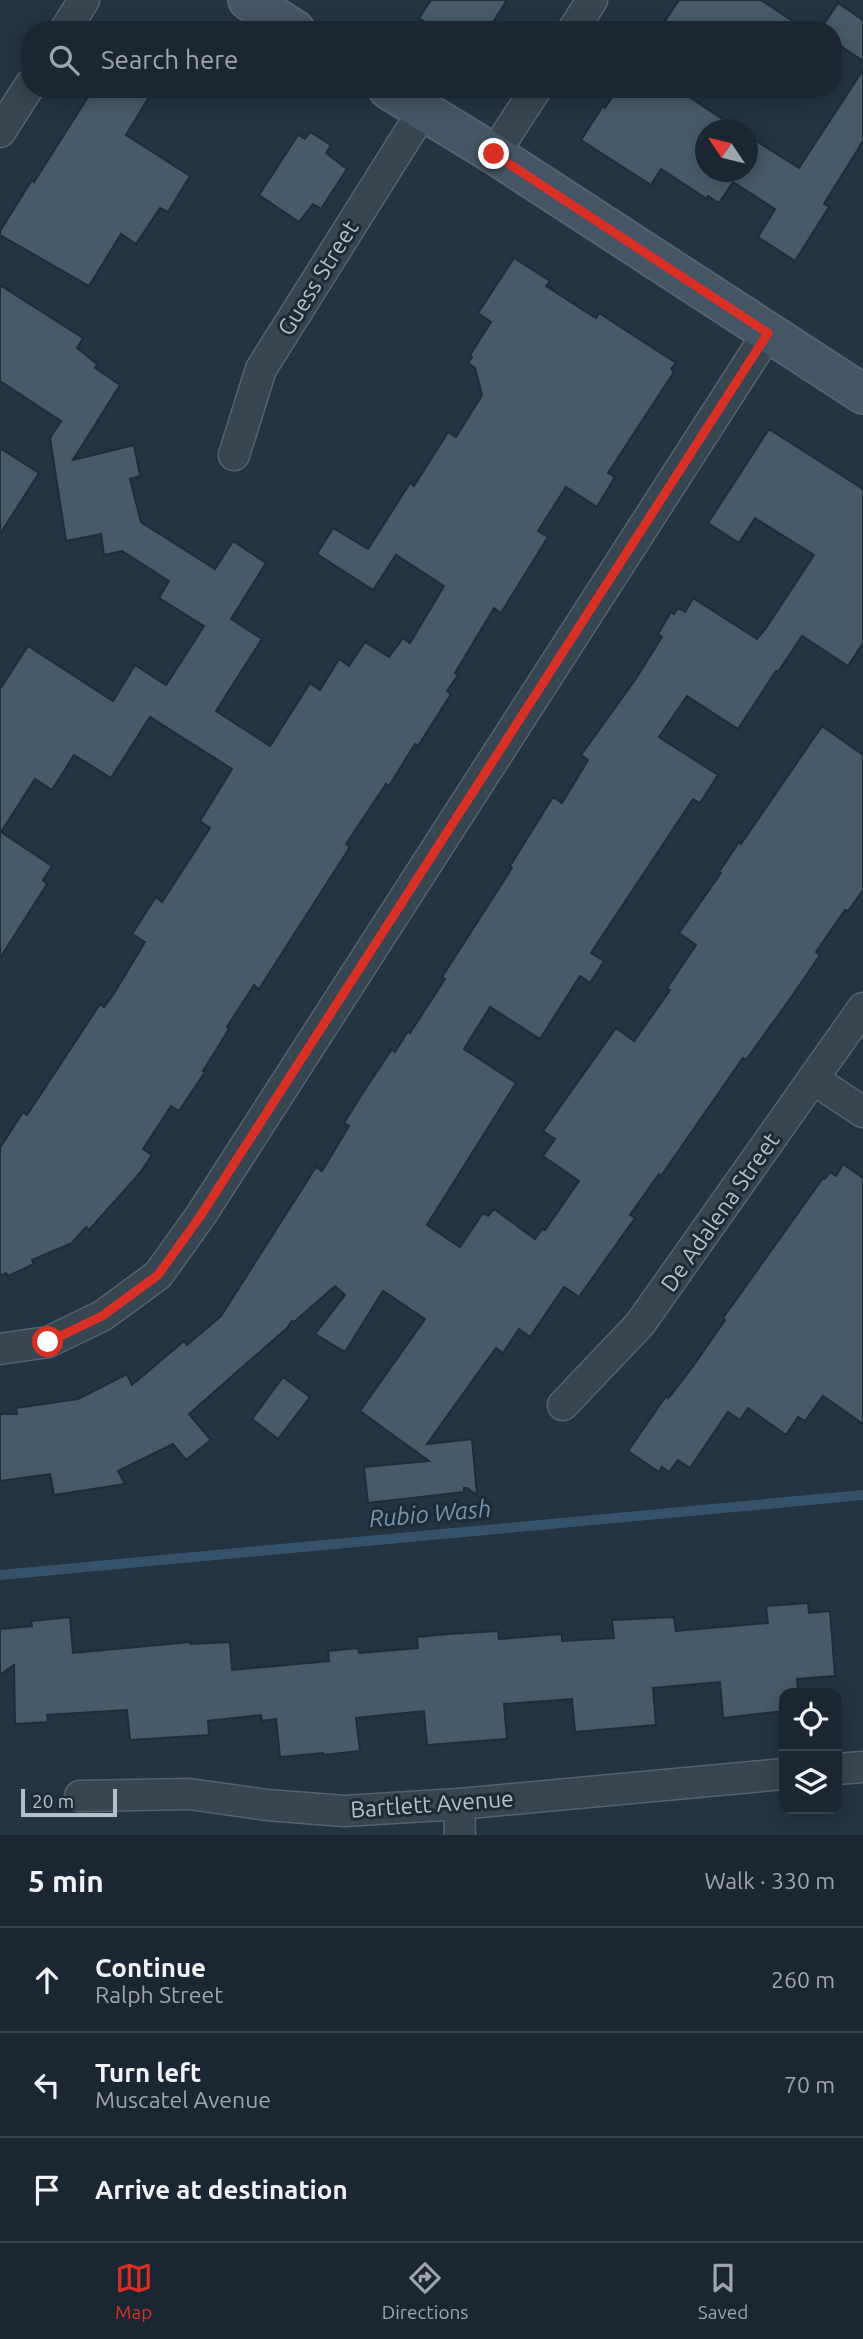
<!DOCTYPE html>
<html lang="en">
<head>
<meta charset="utf-8">
<style>
  :root { --surface:#1a2732; --page:#232f3a; --text:#f1f3f6; --muted:#9fa5ac; --line:#38444d; --accent:#d93025 }
  body { margin:0; font-family:Ubuntu,sans-serif; background:var(--page); color:var(--text) }
  .controls { position:absolute; right:21px; bottom:21px; display:grid; overflow:hidden; border-radius:14px; box-shadow:0 4px 18px #0003 }
  .controls button { width:63px; height:63px; display:grid; place-items:center; padding:0; border:0; border-bottom:2px solid var(--line); background:var(--surface); color:var(--text); font:35px sans-serif }
  .compass { position:absolute; left:695px; top:119px; width:63px; height:63px; border-radius:50%; background:var(--surface); box-shadow:0 4px 18px #0003; rotate:305deg }
  .scale { position:absolute; left:21px; bottom:18px; width:96px; box-sizing:border-box; padding-left:7px; border:4px solid #b5c0cc; border-top:0; font-size:19px; line-height:24px; white-space:nowrap; color:#b5c0cc; -webkit-text-stroke:5px #1d2b37; paint-order:stroke }
  .stop { position:absolute; width:21px; height:21px; margin:-16px; border:5px solid #d93025; border-radius:50%; background:#fff }
  .stop.end { background:#d93025; border-color:#fff; box-shadow:0 2px 7px #0008 }
  .list { margin:0; padding:0; list-style:none }
  h2 { display:flex; justify-content:space-between; align-items:center; height:91px; margin:0; padding:0 28px; font-size:30px }
  h2 small { font-size:23px; font-weight:400; color:var(--muted) }
  .list li { display:grid; grid-template-columns:46px 1fr auto; gap:21px; align-items:center; box-sizing:border-box; height:105px; padding:0 28px; border-top:2px solid var(--line) }
  .list b { display:block; font-size:26px; white-space:nowrap }
  .list p { margin:0; font-size:23px; white-space:nowrap; color:var(--muted) }
  .list em { font-size:23px; font-style:normal; color:var(--muted) }
  .icon { flex:none; width:38px; height:38px; fill:none; stroke:currentColor; stroke-width:2; stroke-linecap:round; stroke-linejoin:round }
  .map { position:relative; flex:none; width:863px; height:1835px; overflow:hidden }
  .search { position:absolute; background:var(--surface); box-shadow:0 4px 18px #0003; left:21px; right:21px; top:21px; height:77px; display:flex; align-items:center; gap:18px; box-sizing:border-box; padding:0 24px; border-radius:28px; color:var(--muted); font-size:26px }
  .sheet { height:406px; background:var(--surface) }
  nav { display:flex; justify-content:space-around; align-items:center; box-sizing:border-box; height:98px; border-top:2px solid var(--line); background:var(--surface); font-size:19px; color:var(--muted) }
  nav a { display:grid; justify-items:center; gap:4px }
  nav .on { color:var(--accent) }
  .map>svg:first-child { display:block }
</style>
</head>
<body>
<div class="map">
<svg width="863" height="1835" viewBox="0 0 863 1835">
  <rect width="100%" height="100%" fill="#233443"/>
  <g fill="none" stroke-linecap="round" stroke-linejoin="round">
    <path stroke="#36526b" stroke-width="10" d="M0,1575L863,1495"/>
  </g>
  <g fill="#475a69" stroke="#1f2d39" stroke-width="2">
    <path d="M431,0H507L488,30H438L419,18Z"/>
    <path d="M679,0H761L806,30H659Z"/>
    <path d="M838,3L863,20V61L833,41V30H820Z"/>
    <path d="M863,70V141L824,204L829,207L795,261L758,237L775,209L733,182L719,203L708,196L707,199L661,169L651,185L581,140L603,106L605,108L617,89H677L739,130H705V172H747V135L799,168Z"/>
    <path d="M93,89H154L126,135L190,176L168,212L160,208L136,244L121,234L89,286L0,235V231L32,180L34,182Z"/>
    <path d="M310,132L331,145L326,153L347,169L321,209L313,204L299,222L259,195L298,135L305,139Z"/>
    <path d="M514,258L550,281L546,286L596,318L599,313L676,363L671,369L674,372L608,473L615,477L597,507L566,487L538,531L548,537L501,613L494,608L455,673L458,675L447,691L451,694L418,746L415,744L389,786L386,784L346,844L350,847L259,989L254,985L227,1027L229,1029L203,1071L205,1072L179,1111L171,1106L143,1149L152,1155L140,1173L89,1230L86,1227L72,1243L32,1260L34,1264L8,1276L6,1273L0,1276V1148L23,1112L27,1115L100,1004L104,1007L113,995L145,942L132,934L156,897L162,902L210,828L200,821L232,769L150,717L111,778L74,755L52,790L35,779L1,832L52,866L43,880L47,884L0,958V689L28,646L113,701L135,665L166,685L204,626L159,598L169,581L122,551L104,555L101,534L66,541L50,438L61,421L0,381V285L83,338L77,348L97,364L95,368L120,385L73,460L134,445L140,476L130,479L141,522L215,569L233,541L266,563L231,619L262,639L216,711L270,746L310,683L320,690L339,659L349,666L365,642L389,657L403,638L410,643L444,586L396,555L373,590L317,554L333,528L368,549L410,483L414,486L448,432L456,437L482,395L475,368L468,363L472,357L470,355L491,322L478,313Z"/>
    <path d="M769,429L863,489V643L848,666L802,636L778,672L776,671L738,729L687,696L659,737L718,775L700,803L693,799L591,953L604,961L590,983L580,976L540,1039L490,1007L464,1049L516,1083L427,1225L460,1247L483,1213L488,1216L494,1209L535,1239L542,1229L545,1230L579,1181L543,1156L555,1139L543,1131L616,1028L634,1041L670,990L667,988L696,945L679,933L721,873L719,872L739,842L741,844L822,726L863,755V890L848,911L845,910L816,952L820,955L790,999L746,1060L743,1058L661,1176L659,1174L630,1215L635,1218L579,1297L564,1287L530,1337L519,1329L503,1353L496,1348L427,1444L472,1439L477,1495L467,1488H464V1492L368,1503L364,1467L429,1461L360,1411L425,1319L383,1291L345,1352L315,1334L345,1295L335,1286L294,1322L292,1321L287,1328L189,1414L211,1440L186,1460L173,1444L118,1471L125,1484L54,1495L50,1474L0,1481V1414H17L16,1408L78,1399L127,1374L132,1385L184,1341L187,1345L221,1316L316,1167L322,1171L349,1126L344,1123L362,1094L392,1049L395,1052L408,1031L410,1033L445,979L442,977L512,868L510,866L553,797L562,803L588,760L581,755L635,680L662,637L658,634L671,612L674,614L678,608L685,612L693,598L757,639L766,628L814,555L755,518L739,543L708,523Z"/>
    <path d="M0,448L39,473L0,534Z"/>
    <path d="M843,1164L863,1178V1424L823,1396L805,1421L798,1417L786,1435L748,1408L740,1420L728,1412L690,1468L678,1460L669,1472L662,1467L659,1472L628,1451L666,1396L668,1398L671,1395L696,1362L725,1320L723,1318L823,1178L825,1179L830,1172L836,1176Z"/>
    <path d="M283,1377L310,1397L278,1439L252,1419Z"/>
    <path d="M808,1603L809,1613L830,1611L835,1676L797,1679L798,1693H784V1711L723,1718L720,1682L653,1688L656,1725L575,1732L572,1699L504,1704L507,1739L427,1745L424,1711L356,1718L360,1751L323,1755V1753L280,1757L276,1719L262,1721L261,1715L208,1721L209,1735L130,1740L127,1710L47,1715L48,1722L15,1724L14,1665L0,1675V1629L32,1626L31,1621L70,1617L73,1653L191,1642V1644L230,1642L232,1670L329,1661L328,1651L358,1648L359,1653L418,1648L417,1637L448,1634L498,1631L499,1639L562,1634V1641L614,1638L612,1620L674,1617L676,1631L768,1623L766,1606Z"/>
  </g>
  <g fill="none" stroke-linecap="round" stroke-linejoin="round">
    <defs>
      <g id="street">
        <path d="M65,30L84,0"/>
        <path d="M573,30L592,0"/>
        <path d="M0,132L30,85"/>
        <path d="M494,154L536,89"/>
        <path d="M234,455L261,369L423,111"/>
        <path d="M813,1079L863,1112"/>
        <path d="M0,1349L48,1342L102,1316L158,1275L201,1215L768,333"/>
        <path d="M563,1405L640,1324L863,1008"/>
        <path d="M837,1769L863,1767"/>
        <path d="M80,1796L189,1794L267,1805L344,1811L459,1804L784,1774"/>
        <path d="M459,1804L460,1835"/>
      </g>
      <g id="secondary">
        <path d="M248,0L295,30"/>
        <path d="M388,89L494,154L863,394"/>
      </g>
    </defs>
    <use href="#street" stroke="#56636f" stroke-width="33"/>
    <use href="#secondary" stroke="#56636f" stroke-width="42"/>
    <use href="#street" stroke="#384652" stroke-width="30"/>
    <use href="#secondary" stroke="#455565" stroke-width="38"/>
  </g>
  <g fill="none" stroke-linecap="round" stroke-linejoin="round">
    <path stroke="#d93025" stroke-width="9" d="M48,1342L102,1316L158,1275L201,1215L768,333L494,154"/>
  </g>
  <g text-anchor="middle" stroke-width="6" stroke-linejoin="round" paint-order="stroke">
    <g font-size="23" fill="#b5c0cc" stroke="#1d2b37">
      <text transform="translate(318 278) rotate(-58)" y="8">Guess Street</text>
      <text transform="translate(720 1212) rotate(-55)" y="8">De Adalena Street</text>
      <text transform="translate(432 1804) rotate(-4)" y="8">Bartlett Avenue</text>
    </g>
    <g font-size="24" font-style="italic" fill="#7295b2" stroke="#1d2b37">
      <text transform="translate(430 1514) rotate(-5)" y="8">Rubio Wash</text>
    </g>
  </g>
</svg>
<div class="controls">
<button><svg class="icon" aria-label="locate" viewBox="0 0 24 24"><circle cx="12" cy="12" r="6"/><path d="M12 2v4M12 18v4M2 12h4M18 12h4"/></svg></button>
<button><svg class="icon" aria-label="layers" viewBox="0 0 24 24"><path d="M12 4l9 5-9 5-9-5zM3 14l9 5 9-5"/></svg></button>
</div>
<svg class="compass" viewBox="-18 -18 36 36"><path d="M0-13l5 13h-10z" fill="#e53935"/><path d="M0 13l5-13h-10z" fill="#9fa5ac"/></svg>
<div class="scale">20 m</div>
<div class="stop" style="left:48px;top:1342px"></div>
<div class="stop end" style="left:494px;top:154px"></div>
<div class="search"><svg class="icon" aria-label="search" viewBox="0 0 24 24"><circle cx="10" cy="10" r="6"/><path d="M15 15l6 6"/></svg>Search here</div>
</div>
<section class="sheet">
<h2>5 min<small>Walk · 330 m</small></h2>
<ul class="list">
<li><svg class="icon" aria-label="ahead" viewBox="0 0 24 24"><path d="M12 20V5M6 11l6-6 6 6"/></svg><div><b>Continue</b><p>Ralph Street</p></div><em>260 m</em></li>
<li><svg class="icon" aria-label="left" viewBox="0 0 24 24"><path d="M17 20v-9H6M10 6l-5 5 5 5"/></svg><div><b>Turn left</b><p>Muscatel Avenue</p></div><em>70 m</em></li>
<li><svg class="icon" aria-label="arrive" viewBox="0 0 24 24"><path d="M6 21V4h12l-3 4 3 4H6"/></svg><div><b>Arrive at destination</b></div></li>
</ul>
</section>
<nav>
<a class="on"><svg class="icon" aria-label="map" viewBox="0 0 24 24"><path d="M3 6l6-2 6 2 6-2v14l-6 2-6-2-6 2zM9 4v14M15 6v14"/></svg>Map</a>
<a><svg class="icon" aria-label="directions" viewBox="0 0 24 24"><path d="M12 3l9 9-9 9-9-9zM9 14v-3h6M13 9l2 2-2 2"/></svg>Directions</a>
<a><svg class="icon" aria-label="saved" viewBox="0 0 24 24"><path d="M7 4h10v16l-5-4-5 4z"/></svg>Saved</a>
</nav>
</body>
</html>
